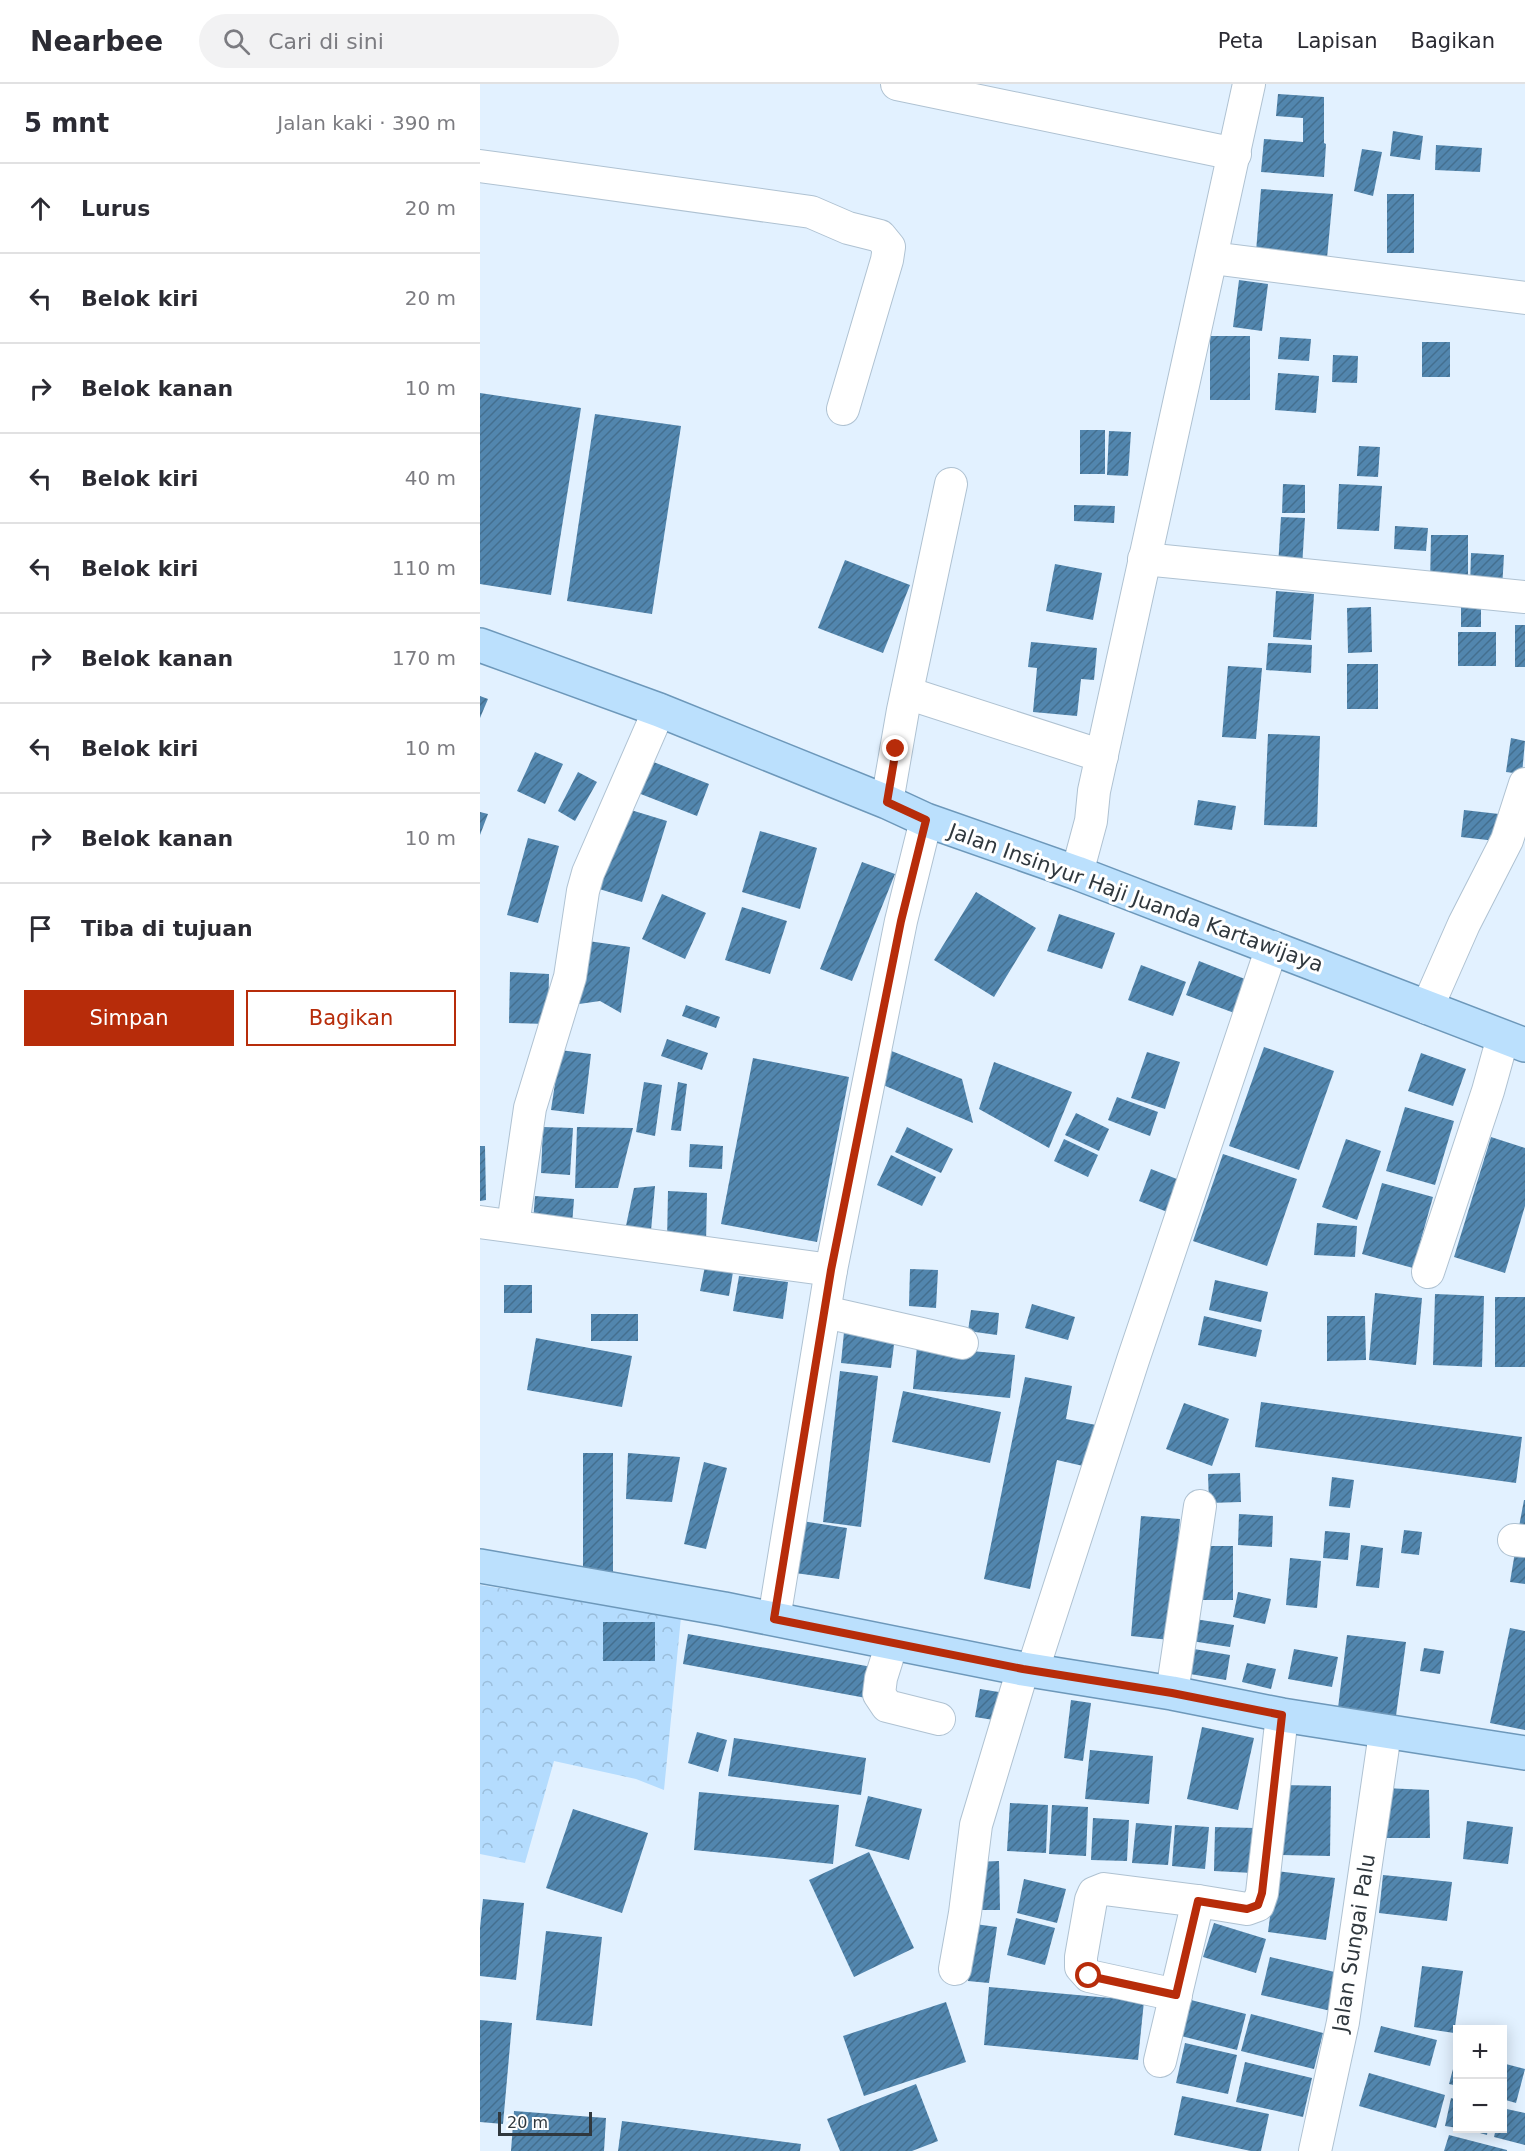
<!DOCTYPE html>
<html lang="id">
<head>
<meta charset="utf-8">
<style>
  :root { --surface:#fff; --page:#f2f2f3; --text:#2b2b33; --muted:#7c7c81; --line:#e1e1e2; --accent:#b72c0a }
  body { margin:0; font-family:"DejaVu Sans",sans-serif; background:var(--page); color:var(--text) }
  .controls { position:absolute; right:18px; bottom:18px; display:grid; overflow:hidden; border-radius:0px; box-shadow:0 3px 15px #0003 }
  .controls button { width:54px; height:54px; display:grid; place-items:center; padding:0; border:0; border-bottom:2px solid var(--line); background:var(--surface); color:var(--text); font:30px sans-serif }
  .scale { position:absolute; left:18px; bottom:15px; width:94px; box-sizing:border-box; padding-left:6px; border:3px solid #30383e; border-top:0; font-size:16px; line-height:21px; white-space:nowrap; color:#30383e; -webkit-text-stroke:4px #fff; paint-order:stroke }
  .stop { position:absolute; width:18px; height:18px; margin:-14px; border:4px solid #b72c0a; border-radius:50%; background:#fff }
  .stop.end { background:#b72c0a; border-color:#fff; box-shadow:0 2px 6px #0008 }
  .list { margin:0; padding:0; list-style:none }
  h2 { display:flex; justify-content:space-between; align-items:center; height:78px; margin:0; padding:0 24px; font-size:26px }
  h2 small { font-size:20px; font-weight:400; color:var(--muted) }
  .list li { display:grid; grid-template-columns:39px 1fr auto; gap:18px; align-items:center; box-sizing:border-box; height:90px; padding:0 24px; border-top:2px solid var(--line) }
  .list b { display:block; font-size:22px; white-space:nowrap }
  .list em { font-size:20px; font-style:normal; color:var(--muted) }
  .actions { display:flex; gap:12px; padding:18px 24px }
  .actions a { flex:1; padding:14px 0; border:2px solid var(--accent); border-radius:0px; text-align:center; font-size:21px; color:var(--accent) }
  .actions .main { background:var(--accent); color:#fff }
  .icon { flex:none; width:33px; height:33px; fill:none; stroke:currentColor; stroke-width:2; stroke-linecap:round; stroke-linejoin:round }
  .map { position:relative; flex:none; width:1045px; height:2067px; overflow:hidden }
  header { display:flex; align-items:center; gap:36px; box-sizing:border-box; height:84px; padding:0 30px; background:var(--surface); border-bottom:2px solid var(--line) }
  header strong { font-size:28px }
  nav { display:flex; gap:33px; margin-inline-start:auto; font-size:21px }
  .search { width:420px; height:54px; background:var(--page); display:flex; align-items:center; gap:15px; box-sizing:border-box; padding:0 21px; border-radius:33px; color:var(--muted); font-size:22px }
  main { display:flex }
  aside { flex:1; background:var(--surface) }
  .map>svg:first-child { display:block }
</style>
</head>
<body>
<header>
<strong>Nearbee</strong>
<div class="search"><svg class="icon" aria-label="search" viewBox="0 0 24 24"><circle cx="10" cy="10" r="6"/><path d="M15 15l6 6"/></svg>Cari di sini</div>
<nav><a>Peta</a><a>Lapisan</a><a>Bagikan</a></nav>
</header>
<main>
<aside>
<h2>5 mnt<small>Jalan kaki · 390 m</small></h2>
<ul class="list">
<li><svg class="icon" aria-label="ahead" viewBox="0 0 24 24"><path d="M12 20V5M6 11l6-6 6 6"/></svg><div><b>Lurus</b></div><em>20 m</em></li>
<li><svg class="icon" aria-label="left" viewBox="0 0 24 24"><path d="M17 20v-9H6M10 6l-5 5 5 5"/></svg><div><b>Belok kiri</b></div><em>20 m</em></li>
<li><svg class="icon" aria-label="right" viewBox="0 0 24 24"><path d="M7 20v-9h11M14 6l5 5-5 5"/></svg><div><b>Belok kanan</b></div><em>10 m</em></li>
<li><svg class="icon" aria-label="left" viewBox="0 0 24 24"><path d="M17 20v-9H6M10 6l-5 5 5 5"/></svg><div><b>Belok kiri</b></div><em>40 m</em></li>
<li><svg class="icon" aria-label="left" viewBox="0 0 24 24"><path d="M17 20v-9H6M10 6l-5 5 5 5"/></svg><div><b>Belok kiri</b></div><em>110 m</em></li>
<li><svg class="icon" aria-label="right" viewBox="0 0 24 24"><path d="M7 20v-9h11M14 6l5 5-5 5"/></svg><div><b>Belok kanan</b></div><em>170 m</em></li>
<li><svg class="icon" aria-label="left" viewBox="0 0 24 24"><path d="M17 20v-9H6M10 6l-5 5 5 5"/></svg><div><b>Belok kiri</b></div><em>10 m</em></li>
<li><svg class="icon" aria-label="right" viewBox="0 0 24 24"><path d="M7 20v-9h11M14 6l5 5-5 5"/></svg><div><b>Belok kanan</b></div><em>10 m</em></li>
<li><svg class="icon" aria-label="arrive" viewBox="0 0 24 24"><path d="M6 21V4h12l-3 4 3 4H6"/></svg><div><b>Tiba di tujuan</b></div></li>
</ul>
<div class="actions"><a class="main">Simpan</a><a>Bagikan</a></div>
</aside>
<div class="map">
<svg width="1045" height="2067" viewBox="0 0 1045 2067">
  <defs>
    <pattern id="forest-crowns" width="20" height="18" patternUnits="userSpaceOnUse" patternTransform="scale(1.5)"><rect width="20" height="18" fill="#b4dcfe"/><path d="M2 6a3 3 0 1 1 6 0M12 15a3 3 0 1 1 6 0" fill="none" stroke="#9bbedb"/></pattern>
    <pattern id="building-hatch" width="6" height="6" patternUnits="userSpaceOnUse" patternTransform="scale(1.5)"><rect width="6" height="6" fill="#5286ae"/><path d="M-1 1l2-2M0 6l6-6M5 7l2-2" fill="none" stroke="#446f8f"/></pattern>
  </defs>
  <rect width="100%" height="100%" fill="#e2f1ff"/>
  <path fill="url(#forest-crowns)" d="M0,1501L201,1533L184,1706L156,1695L74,1677L45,1779L0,1770Z"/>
  <g fill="url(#building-hatch)">
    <path d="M798,10L844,13V59L846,60L844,93L781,88L784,55L823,58V34L796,32Z"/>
    <path d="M913,47L943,52L940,76L910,72Z"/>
    <path d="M956,61L1002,64L1000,88L955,86Z"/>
    <path d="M882,65L902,68L893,112L874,107Z"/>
    <path d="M781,105L853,110L847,174L776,168Z"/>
    <rect x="907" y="110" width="27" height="59"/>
    <path d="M759,196L788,200L782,247L753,243Z"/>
    <rect x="730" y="252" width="40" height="64"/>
    <path d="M800,253L831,255L829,277L798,275Z"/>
    <rect x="942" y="258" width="28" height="35"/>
    <path d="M853,271L878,272L877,299L852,298Z"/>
    <path d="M798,289L839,292L836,329L795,326Z"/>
    <path d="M0,309L101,324L71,511L0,500Z"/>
    <path d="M115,330L201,342L172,530L87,517Z"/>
    <rect x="600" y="346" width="25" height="44"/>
    <path d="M629,347L651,348L648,392L627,391Z"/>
    <path d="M879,362L900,363L898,393L877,392Z"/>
    <path d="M803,400L825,401V429H802Z"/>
    <path d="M859,400L902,402L899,447L857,445Z"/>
    <path d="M594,421L635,422L634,439L594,437Z"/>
    <path d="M801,433L825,434L822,483L798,482Z"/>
    <path d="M915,442L948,444L946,467L914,465Z"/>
    <path d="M951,451H988V501H950Z"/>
    <path d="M991,469L1024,471L1022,505L990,504Z"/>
    <path d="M365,476L430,501L403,569L338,544Z"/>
    <path d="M575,480L622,489L613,536L566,527Z"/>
    <path d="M796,507L834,510L831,556L793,553Z"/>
    <rect x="981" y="520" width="20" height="23"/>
    <path d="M891,523L892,568L868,569L867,524Z"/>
    <rect x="1035" y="541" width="10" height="42"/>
    <rect x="978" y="548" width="38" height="34"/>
    <path d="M551,558L617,564L614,596L601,595L597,632L553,628L557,584L548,583Z"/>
    <path d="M788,559L832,561L831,589L786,586Z"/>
    <rect x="867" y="580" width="31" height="45"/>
    <path d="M748,582L782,584L776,655L742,653Z"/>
    <path d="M0,612L8,615L0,634Z"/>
    <path d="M788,650L840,652L837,743L784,741Z"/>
    <path d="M1031,654L1045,657L1042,690L1026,688Z"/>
    <path d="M55,668L83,680L65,720L37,707Z"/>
    <path d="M166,675L229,700L217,732L153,707Z"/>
    <path d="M98,688L117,698L95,737L78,727Z"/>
    <path d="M718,716L756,722L752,746L714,741Z"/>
    <path d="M141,723L187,737L162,818L116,804Z"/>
    <path d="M984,726L1019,730L1016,757L981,753Z"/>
    <path d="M0,728L8,730L0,751Z"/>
    <path d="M280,747L337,764L320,825L262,808Z"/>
    <path d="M48,754L79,762L58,839L27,831Z"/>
    <path d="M382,778L415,790L372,897L340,885Z"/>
    <path d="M496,808L556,844L514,913L454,876Z"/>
    <path d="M182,810L226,829L205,875L162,855Z"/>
    <path d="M262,823L307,837L290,890L245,876Z"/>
    <path d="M579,830L635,849L622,885L567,867Z"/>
    <path d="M101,856L150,863L141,929L120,917L92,921Z"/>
    <path d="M719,877L770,897L757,930L706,911Z"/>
    <path d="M661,881L706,898L693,932L648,916Z"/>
    <path d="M30,888L69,890L68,940L29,939Z"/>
    <path d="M206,921L240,933L236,944L202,932Z"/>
    <path d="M187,955L228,969L222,986L181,972Z"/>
    <path d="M784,963L854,987L819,1086L749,1062Z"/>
    <path d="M80,966L111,970L104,1030L71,1026Z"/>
    <path d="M409,966L482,995L493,1039L396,998Z"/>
    <path d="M667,968L700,978L685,1025L651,1014Z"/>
    <path d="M941,969L986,985L973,1022L928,1007Z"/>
    <path d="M273,974L369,993L337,1158L241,1140Z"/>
    <path d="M514,978L592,1008L569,1064L499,1025Z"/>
    <path d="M164,998L182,1001L175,1052L156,1048Z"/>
    <path d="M198,998L207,1000L201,1047L191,1046Z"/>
    <path d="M637,1013L678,1028L670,1052L628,1036Z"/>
    <path d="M925,1023L974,1037L955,1101L906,1087Z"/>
    <path d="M596,1029L629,1045L619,1067L585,1051Z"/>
    <path d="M63,1043L93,1044L90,1091L61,1089Z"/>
    <path d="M97,1043L153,1044L138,1104H95Z"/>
    <path d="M427,1043L473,1065L461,1089L415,1068Z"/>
    <path d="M1011,1053L1045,1064V1122L1025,1189L974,1173Z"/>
    <path d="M584,1055L618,1071L608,1093L574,1077Z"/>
    <path d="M866,1055L901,1067L877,1136L842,1123Z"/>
    <path d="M210,1060L243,1062L242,1085L209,1083Z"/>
    <path d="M0,1062H5L6,1116L0,1117Z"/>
    <path d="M743,1070L817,1095L787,1182L713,1157Z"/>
    <path d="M411,1071L456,1093L442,1122L397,1101Z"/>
    <path d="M671,1085L702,1097L690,1129L659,1117Z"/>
    <path d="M902,1099L953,1113L933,1184L882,1170Z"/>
    <path d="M175,1102L170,1158L143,1156L154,1104Z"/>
    <path d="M188,1107L227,1109L226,1160L187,1158Z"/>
    <path d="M55,1112L94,1115L92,1141L53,1139Z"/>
    <path d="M837,1139L877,1142L875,1173L834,1171Z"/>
    <path d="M226,1177L254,1182L249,1212L220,1207Z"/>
    <path d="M430,1185L458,1186L456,1224L429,1222Z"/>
    <path d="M259,1192L308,1198L303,1235L253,1227Z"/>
    <path d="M735,1196L788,1208L781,1238L729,1226Z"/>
    <rect x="24" y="1201" width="28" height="28"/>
    <path d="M895,1209L942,1214L936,1281L889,1276Z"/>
    <path d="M955,1210L1004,1212L1002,1283L953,1281Z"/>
    <rect x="1015" y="1213" width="30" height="70"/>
    <path d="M552,1220L595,1233L588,1256L545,1244Z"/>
    <path d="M491,1226L519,1229L517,1251L488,1247Z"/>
    <rect x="111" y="1230" width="47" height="27"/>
    <path d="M724,1232L782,1246L776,1273L718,1261Z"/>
    <path d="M847,1232H885L886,1276L847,1277Z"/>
    <path d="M364,1248L415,1253L411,1284L361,1279Z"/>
    <path d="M56,1254L152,1272L142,1323L47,1306Z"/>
    <path d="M437,1262L535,1271L530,1314L433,1305Z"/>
    <path d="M360,1287L398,1292L381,1443L343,1438Z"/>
    <path d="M545,1293L592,1302L586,1335L621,1342L612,1384L577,1376L550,1505L504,1495Z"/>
    <path d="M423,1307L521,1328L510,1379L412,1358Z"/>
    <path d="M781,1318L1042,1353L1036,1399L775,1363Z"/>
    <path d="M704,1319L749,1335L732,1382L686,1365Z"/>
    <rect x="103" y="1369" width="30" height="120"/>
    <path d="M148,1369L200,1373L192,1418L146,1415Z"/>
    <path d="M224,1378L247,1384L226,1465L204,1460Z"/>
    <path d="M760,1389L761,1418L729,1419L728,1390Z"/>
    <path d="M852,1393L874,1396L870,1424L849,1422Z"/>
    <path d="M1044,1416H1045V1449L1038,1448Z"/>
    <path d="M759,1430L793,1432L792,1463L758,1461Z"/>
    <path d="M661,1432L700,1435L690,1556L651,1552Z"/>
    <path d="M322,1437L367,1444L359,1495L315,1489Z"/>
    <path d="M924,1446L942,1448L939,1471L921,1469Z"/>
    <path d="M845,1447L870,1449L868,1476L843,1474Z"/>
    <path d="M881,1461L903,1464L899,1504L876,1502Z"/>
    <rect x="718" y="1462" width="35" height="54"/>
    <path d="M1035,1468L1045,1470V1500L1030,1498Z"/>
    <path d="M810,1474L841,1477L837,1524L806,1521Z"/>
    <path d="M758,1508L791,1515L785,1540L753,1533Z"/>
    <path d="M708,1534L754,1541L750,1563L705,1556Z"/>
    <rect x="123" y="1538" width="52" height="39"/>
    <path d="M1030,1544L1045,1547V1646L1010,1639Z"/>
    <path d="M208,1550L392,1583L386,1614L203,1580Z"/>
    <path d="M867,1551L926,1558L915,1639L857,1632Z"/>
    <path d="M702,1563L750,1571L746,1596L698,1588Z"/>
    <path d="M944,1564L964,1567L960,1590L940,1587Z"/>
    <path d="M814,1565L858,1573L852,1603L808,1595Z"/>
    <path d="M767,1579L796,1585L791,1605L762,1598Z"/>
    <path d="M500,1605L525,1609L520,1637L495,1633Z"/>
    <path d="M591,1616L611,1619L603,1677L584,1674Z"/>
    <path d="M722,1643L774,1654L758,1726L707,1715Z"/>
    <path d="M217,1648L247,1656L238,1688L208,1679Z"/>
    <path d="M254,1654L386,1674L381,1711L248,1692Z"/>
    <path d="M610,1666L673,1672L669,1720L605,1715Z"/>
    <path d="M802,1701L851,1702L850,1772L801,1771Z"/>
    <path d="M904,1704L949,1706L950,1754H903Z"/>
    <path d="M219,1708L359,1721L353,1780L214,1766Z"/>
    <path d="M388,1712L442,1725L429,1776L375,1762Z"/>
    <path d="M530,1719L568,1721L566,1769L527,1767Z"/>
    <path d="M572,1721L608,1723L606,1772L569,1770Z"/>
    <path d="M93,1725L168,1749L142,1829L66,1804Z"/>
    <path d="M613,1734L649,1736L647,1777L611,1776Z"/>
    <path d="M987,1737L1033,1743L1028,1780L983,1775Z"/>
    <path d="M656,1739L692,1742L688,1781L652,1779Z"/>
    <path d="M695,1741L729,1743L725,1785L692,1782Z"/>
    <path d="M735,1743L775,1744L773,1789L734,1787Z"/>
    <path d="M389,1768L434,1864L374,1893L329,1796Z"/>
    <path d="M519,1777L520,1826H497L496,1778Z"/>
    <path d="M796,1787L855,1794L846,1856L788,1848Z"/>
    <path d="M903,1791L972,1798L967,1837L899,1829Z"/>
    <path d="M544,1795L586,1805L577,1839L537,1829Z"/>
    <path d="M3,1815L44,1819L36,1896L0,1892V1844Z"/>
    <path d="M536,1834L575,1844L565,1881L527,1871Z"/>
    <path d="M734,1839L786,1855L776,1889L723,1873Z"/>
    <path d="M495,1840L517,1843L509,1899L488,1897Z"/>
    <path d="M66,1847L122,1853L112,1942L56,1936Z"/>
    <path d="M790,1873L859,1889L851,1927L781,1911Z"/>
    <path d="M942,1882L983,1887L974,1949L934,1943Z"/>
    <path d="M509,1903L664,1917L658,1976L504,1961Z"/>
    <path d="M711,1916L766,1930L757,1966L701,1952Z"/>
    <path d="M466,1918L486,1978L384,2012L363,1952Z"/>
    <path d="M771,1930L843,1949L834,1985L761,1967Z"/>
    <path d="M0,1936L32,1939L23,2040L0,2038Z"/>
    <path d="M901,1942L957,1956L950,1982L894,1968Z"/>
    <path d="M705,1959L757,1971L748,2010L696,1999Z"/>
    <path d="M977,1970H978V2002L969,2000Z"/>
    <path d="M765,1978L832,1994L823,2033L756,2018Z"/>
    <path d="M1022,1979L1045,1985L1036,2019L1022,2015Z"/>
    <path d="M889,1989L965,2011L956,2044L879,2022Z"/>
    <path d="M436,2000L458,2057L432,2067H360L347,2035Z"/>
    <path d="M702,2012L789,2030L781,2067H771L694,2051Z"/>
    <path d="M971,2014L978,2016V2044L965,2042Z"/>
    <path d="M1022,2024L1045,2029V2061L1014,2053L1016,2044H1022Z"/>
    <path d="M34,2027L126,2034L124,2067H31Z"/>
    <path d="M142,2037L321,2060L320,2067H138Z"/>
    <path d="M982,2044H1008L1007,2051Z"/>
    <path d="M969,2051L1027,2066V2067H964Z"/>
  </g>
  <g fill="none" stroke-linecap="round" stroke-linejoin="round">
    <defs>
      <g id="minor">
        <path d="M417,0L755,70"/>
        <path d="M0,82L331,128L368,144L400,152L409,163L407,176L363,325"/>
        <path d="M732,174L1045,214"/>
        <path d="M664,475L1045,513"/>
        <path d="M427,609L622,672"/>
        <path d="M407,718L423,626L471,400"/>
        <path d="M597,789L611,737L614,707L769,0"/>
        <path d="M947,924L984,840L1027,756L1045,700"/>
        <path d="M0,1138L351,1186"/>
        <path d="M33,1141L50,1024L90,893L103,807L108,789L179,626"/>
        <path d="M948,1188L1008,1007L1023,953"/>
        <path d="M345,1228L482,1259"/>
        <path d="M1034,1456L1045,1457"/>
        <path d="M294,1535L351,1186L421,837L446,736"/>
        <path d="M412,1559L401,1594L399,1610L407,1622L459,1635"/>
        <path d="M553,1585L653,1276L792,863"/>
        <path d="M692,1609L720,1422"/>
        <path d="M475,1885L485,1829L496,1741L543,1585"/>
        <path d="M696,1911L609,1892L601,1883V1873L611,1816L614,1809L624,1805L718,1817"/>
        <path d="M680,1977L718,1817L767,1825L778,1821L782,1809L802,1631"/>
        <path d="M835,2067L863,1938L905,1649"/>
      </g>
      <g id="major">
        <path d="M0,561L179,626L407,718L446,736L597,789L1045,961"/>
        <path d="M0,1482L244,1525L543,1585L692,1609L802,1631L1045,1669"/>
      </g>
    </defs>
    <use href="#minor" stroke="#afc2d2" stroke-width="34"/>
    <use href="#major" stroke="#6d98ba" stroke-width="36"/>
    <use href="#minor" stroke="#fff" stroke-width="32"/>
    <use href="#major" stroke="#bbe0fd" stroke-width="33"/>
  </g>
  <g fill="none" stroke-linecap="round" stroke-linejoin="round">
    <path stroke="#b72c0a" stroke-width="8" d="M416,665L407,718L446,736L421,837L351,1186L294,1535L543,1585L692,1609L802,1631L782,1809L778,1821L767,1825L718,1817L696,1911L609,1892"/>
  </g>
  <g text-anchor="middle" stroke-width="6" stroke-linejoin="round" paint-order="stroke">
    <g font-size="21" fill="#30383e" stroke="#fff">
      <text transform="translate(656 814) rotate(20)" y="7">Jalan Insinyur Haji Juanda Kartawijaya</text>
      <text transform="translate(874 1859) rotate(-81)" y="7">Jalan Sungai Palu</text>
    </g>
  </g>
</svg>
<div class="controls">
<button>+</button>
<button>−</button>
</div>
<div class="scale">20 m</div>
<div class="stop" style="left:609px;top:1892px"></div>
<div class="stop end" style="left:416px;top:665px"></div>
</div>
</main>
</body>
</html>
